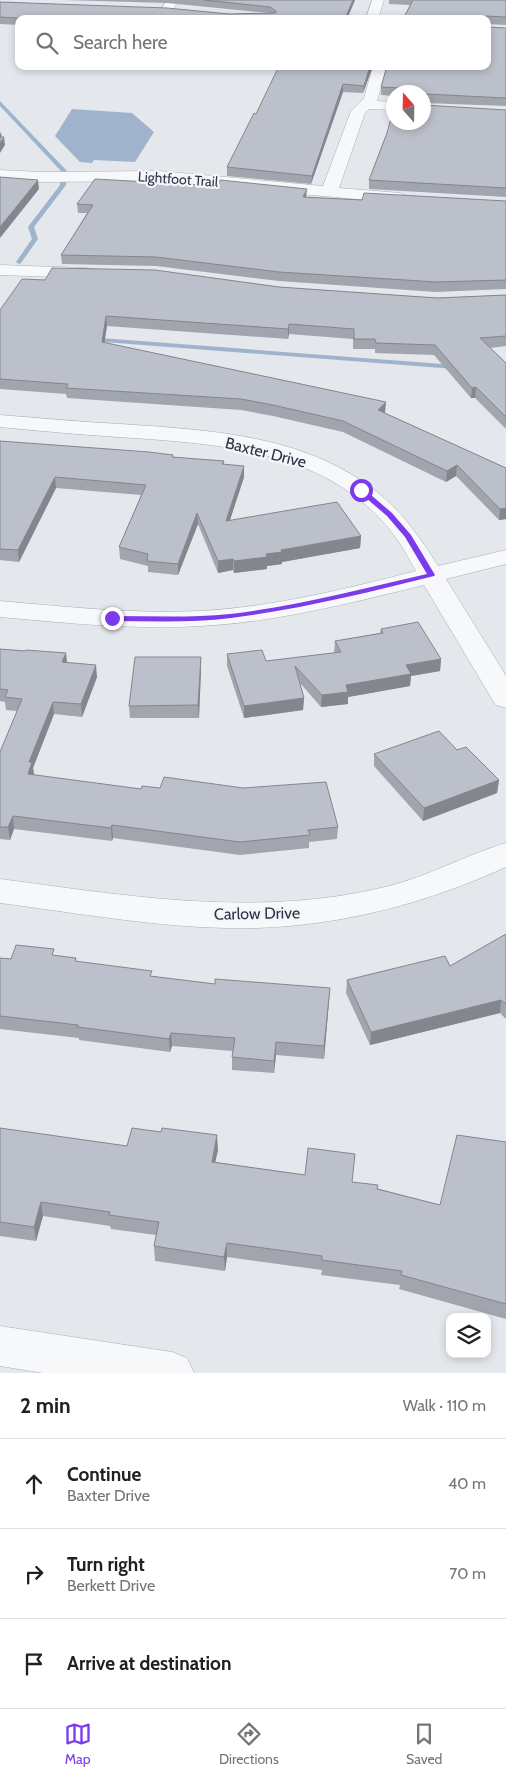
<!DOCTYPE html>
<html lang="en">
<head>
<meta charset="utf-8">
<style>
  :root { --surface:#fff; --page:#f2f2f2; --text:#202124; --muted:#757577; --line:#e0e0e0; --accent:#7c3aed }
  body { margin:0; font-family:Cabin,sans-serif; background:var(--page); color:var(--text) }
  .controls { position:absolute; right:15px; bottom:15px; display:grid; overflow:hidden; border-radius:10px; box-shadow:0 2px 8px #0003 }
  .controls button { width:45px; height:45px; display:grid; place-items:center; padding:0; border:0; border-bottom:1px solid var(--line); background:var(--surface); color:var(--text); font:25px sans-serif }
  .compass { position:absolute; left:386px; top:85px; width:45px; height:45px; border-radius:50%; background:var(--surface); box-shadow:0 2px 8px #0003; rotate:340deg }
  .stop { position:absolute; width:15px; height:15px; margin:-11px; border:4px solid #7c3aed; border-radius:50%; background:#fff }
  .stop.end { background:#7c3aed; border-color:#fff; box-shadow:0 1px 5px #0008 }
  .list { margin:0; padding:0; list-style:none }
  h2 { display:flex; justify-content:space-between; align-items:center; height:65px; margin:0; padding:0 20px; font-size:21px }
  h2 small { font-size:16px; font-weight:400; color:var(--muted) }
  .list li { display:grid; grid-template-columns:32px 1fr auto; gap:15px; align-items:center; box-sizing:border-box; height:90px; padding:0 20px; border-top:1px solid var(--line) }
  .list b { display:block; font-size:19px; white-space:nowrap }
  .list p { margin:0; font-size:16px; white-space:nowrap; color:var(--muted) }
  .list em { font-size:16px; font-style:normal; color:var(--muted) }
  .icon { flex:none; width:28px; height:28px; fill:none; stroke:currentColor; stroke-width:2; stroke-linecap:round; stroke-linejoin:round }
  .map { position:relative; flex:none; width:506px; height:1373px; overflow:hidden }
  .search { position:absolute; background:var(--surface); box-shadow:0 2px 8px #0003; left:15px; right:15px; top:15px; height:55px; display:flex; align-items:center; gap:12px; box-sizing:border-box; padding:0 18px; border-radius:10px; color:var(--muted); font-size:19px }
  .sheet { height:335px; background:var(--surface) }
  nav { display:flex; justify-content:space-around; align-items:center; box-sizing:border-box; height:70px; border-top:1px solid var(--line); background:var(--surface); font-size:14px; color:var(--muted) }
  nav a { display:grid; justify-items:center; gap:2px }
  nav .on { color:var(--accent) }
  .map>svg:first-child { display:block }
</style>
</head>
<body>
<div class="map">
<svg width="506" height="1373" viewBox="0 0 506 1373">
  <rect width="100%" height="100%" fill="#e4e7ec"/>
  <path fill="#9fb4cc" d="M72,109L132,113L154,132L135,162L94,160L92,163L80,162L55,136Z"/>
  <g fill="none" stroke-linecap="round" stroke-linejoin="round">
    <g fill="#9fb4cc" fill-rule="evenodd">
      <path d="M0,101L67,171L66,185L34,227L38,239L21,263L19,264L16,262L32,239L28,227L60,185L61,171L0,106Z"/>
      <path d="M88,337L455,365L459,367L455,369L91,341H88Z"/>
    </g>
    <defs>
      <g id="street">
        <path d="M167,0H179L171,12L167,13L161,9Z"/>
        <path d="M372,0H384L378,19H366Z"/>
        <path d="M380,66L386,70L377,101L394,102V110L369,109L365,113L339,188L400,193L406,195L408,198L406,201L400,203L159,181L40,182L0,180V170L40,172L159,171L323,186L351,111L364,98L372,70L374,67Z"/>
        <path d="M0,265L86,268L92,269L95,273L92,277L86,278L0,275Z"/>
        <path d="M0,415C40,418 80,422 121,424C207,430 301,434 373,489C401,510 420,537 438,566L506,550V564L446,579L506,676V708L496,705L492,699L424,585C351,603 276,622 201,626C134,630 67,623 0,617V601C67,607 133,614 200,611C273,607 346,589 416,571C410,561 404,549 397,539C338,457 240,446 148,439C99,436 49,432 0,427Z"/>
        <path d="M506,843V867C427,903 344,925 257,928C171,930 85,914 0,903V879C129,896 257,918 385,887C428,877 465,855 506,843Z"/>
        <path d="M0,1326L172,1352L187,1358L194,1373H43L0,1366Z"/>
      </g>
    </defs>
    <use href="#street" stroke="#a9aeb7" stroke-width="1"/>
    <use href="#street" fill="#f7f8fa" fill-rule="evenodd"/>
  </g>
  <g fill="#a1a5ae">
    <path d="M63,0H355L347,19H19V25L0,24V2L229,14L270,13L167,3Z"/>
    <path d="M389,0H506V25L487,24V19H403L410,5L389,4Z"/>
    <path d="M506,28V106L424,103V92H394V96L381,95V87L386,69L384,66H487Z"/>
    <path d="M373,66L363,93L343,92L311,184L227,176V167L256,114Z"/>
    <path d="M506,110V197L369,189V180L387,133Z"/>
    <path d="M306,197L362,200L506,201V289L436,292L279,281L156,266L62,264L61,255L87,213H78L77,204Z"/>
    <path d="M45,280L279,287L437,298L506,295V346L490,348L506,363V428H505L475,398H471L434,355L375,353V349H353V339L289,334L288,339L107,326L104,343L385,413L506,468V519L499,520L456,476L446,482L343,432L273,416L241,410L67,398L66,394L0,389V310Z"/>
    <path d="M0,441L173,455V457L224,461V465L244,466V477L230,520L361,536L360,548L282,562V564L267,566V569L234,573L233,570L218,573L198,524L178,575L148,572V566L120,559L119,547L141,495L56,488L19,562L0,560Z"/>
    <path d="M381,629L441,659L440,671L411,676L410,686L348,697V704L321,707L300,683L304,698L303,710L244,718L227,666V654L266,661L334,653L335,641L380,633Z"/>
    <path d="M0,649L25,651L66,653L67,663L97,677L82,717L54,714L33,768L34,775L338,827L337,839L309,842V848L240,855L113,838L112,841L14,829L10,840L0,839V752L17,711L6,710L5,702L0,701Z"/>
    <path d="M201,657V669L199,718H130L129,706Z"/>
    <path d="M457,750L499,780L497,793L423,821L374,766V754Z"/>
    <path d="M506,934V1019L500,1013L370,1045L346,993L347,980L450,966Z"/>
    <path d="M54,955L77,962L152,976L329,1001L324,1059L276,1055L274,1073L232,1070V1057L233,1051L172,1046L170,1052L79,1040V1038L0,1029V958L11,959Z"/>
    <path d="M0,1130L127,1146L218,1150L215,1162L353,1182L440,1205L506,1142V1319L399,1289L400,1285L321,1275L322,1270L227,1257L225,1271L155,1261L154,1246L156,1235L111,1229L110,1226L43,1216L36,1241L0,1236Z"/>
  </g>
  <g fill="#83868d">
    <path d="M353,0H355L347,19H345Z"/>
    <path d="M370,66H373L363,93L364,86Z"/>
    <path d="M343,84V92L311,184L312,176Z"/>
    <path d="M1,132L2,140L4,137L5,145L0,153V134Z"/>
    <path d="M38,180L39,189L0,238V227Z"/>
    <path d="M307,189L306,198L303,197Z"/>
    <path d="M106,316L107,326L103,352L102,342Z"/>
    <path d="M289,324V334L288,339V329Z"/>
    <path d="M476,387L475,398H471L472,388Z"/>
    <path d="M386,402L385,413L378,410Z"/>
    <path d="M457,465L456,476L446,482L447,471Z"/>
    <path d="M244,466V477L226,532V521Z"/>
    <path d="M55,477L56,488L19,562L18,550Z"/>
    <path d="M506,508V519L499,520L500,509Z"/>
    <path d="M197,513L198,524L178,575V564Z"/>
    <path d="M361,536L360,548L282,562V564L267,566V569L234,573V561L281,550Z"/>
    <path d="M233,559V570L218,573V561Z"/>
    <path d="M66,653L67,665L62,662Z"/>
    <path d="M201,657V669L199,718L198,705Z"/>
    <path d="M441,659L440,671L411,676L410,686L348,697V704L321,707L322,695L346,685L406,665Z"/>
    <path d="M96,665L97,677L82,717L81,704Z"/>
    <path d="M304,698L303,710L244,718V706Z"/>
    <path d="M53,702L54,714L33,768L34,775L28,774L29,762Z"/>
    <path d="M499,780L497,793L423,821L424,808Z"/>
    <path d="M13,816L14,829L10,840L8,827Z"/>
    <path d="M112,825L113,838L112,841L111,828Z"/>
    <path d="M330,988L329,1001L324,1059V1046Z"/>
    <path d="M501,1000L500,1013L370,1045L371,1032Z"/>
    <path d="M171,1033L172,1046L170,1052L169,1039Z"/>
    <path d="M276,1042V1055L274,1073V1061Z"/>
    <path d="M217,1135L218,1150L212,1176V1162Z"/>
    <path d="M41,1202L43,1216L36,1241L34,1227Z"/>
    <path d="M227,1243V1257L225,1271L224,1257Z"/>
  </g>
  <g fill="#bbc0ca" stroke="#83868d">
    <path d="M204,0H353L345,19H35L0,17V2L167,8L229,14L276,13V11L270,7Z"/>
    <path d="M413,0H506V17L486,16V19H403Z"/>
    <path d="M487,27L506,28V98L425,94L424,95V92H398L399,88L381,87L387,66H487Z"/>
    <path d="M279,66H370L364,86L343,84L312,176L227,167L254,113L256,114Z"/>
    <path d="M424,105L506,110V188L369,180L387,133L394,107V122H424Z"/>
    <path d="M0,137H4L0,144Z"/>
    <path d="M0,177L38,180L0,227Z"/>
    <path d="M95,179L204,185L205,182L219,183L220,180L307,189L303,197L362,200L364,193L506,201V280L437,282L279,272L156,257L61,255L93,205L77,204Z"/>
    <path d="M52,268L155,270L279,287L437,298L506,295V336L480,338L506,363V417L476,387L472,388L435,345L376,343L375,339H354V329L289,324L288,329L106,316L102,342L386,402L378,410L506,468V508L500,509L457,465L447,471L343,421L273,405L241,399L66,388L68,384L0,379V310L22,279L45,280Z"/>
    <path d="M0,441L149,452L173,455L172,457L224,461L222,464L244,466L226,521L337,502L361,536L281,550L282,552L266,554L267,557L234,561L233,559L218,561L197,513L178,564L147,561L148,554L119,547L146,485L55,477L18,550L0,549Z"/>
    <path d="M418,622L441,659L406,665L411,674L346,685L348,692L322,695L295,666L304,698L244,706L227,654L262,650L266,661L341,652L335,641L383,633L381,629Z"/>
    <path d="M0,649L25,651L26,650L66,653L62,662L96,665L81,704L53,702L29,762H32L28,774L141,789L142,786L160,788L164,777L243,788L326,782L338,827L308,830L310,835L240,842L112,825L111,828L13,816L8,827H0V752L22,699L5,697L8,690L0,689Z"/>
    <path d="M135,657H201L198,705L129,706Z"/>
    <path d="M439,731L457,750L466,747L499,780L424,808L374,754Z"/>
    <path d="M506,934V1004L501,1000L371,1032L347,980L445,956L450,966Z"/>
    <path d="M16,945L54,949L52,955L76,958L75,961L152,971L150,976L215,984V979L330,988L324,1046L276,1042L274,1061L232,1057L235,1038L171,1033L169,1039L78,1027V1025L0,1016V958L11,959Z"/>
    <path d="M0,1128L127,1146L132,1128L161,1132L162,1128L217,1135L212,1162L305,1175L308,1148L355,1154L352,1182L378,1185L377,1189L440,1205L457,1135L506,1142V1304L401,1275L402,1271L322,1260V1256L227,1243L224,1257L154,1246L159,1222L109,1215L110,1212L41,1202L34,1227L0,1222Z"/>
  </g>
  <path fill="#7c3aed" d="M359,489H364L392,513L411,535L435,575L434,576C367,593 300,609 231,618C192,623 152,621 112,621L109,618L112,616C151,616 191,618 230,614C297,606 362,589 427,574L405,537L387,516L359,492Z"/>
  <g text-anchor="middle" stroke-width="4.5" stroke-linejoin="round" paint-order="stroke">
    <g font-size="14" fill="#2b3445" stroke="#f4f6f9">
      <text transform="translate(178 179) rotate(4)" y="5">Lightfoot Trail</text>
    </g>
    <g font-size="16" fill="#2b3445" stroke="#f4f6f9">
      <text transform="translate(266 452) rotate(14)" y="6">Baxter Drive</text>
      <text transform="translate(257 913) rotate(-1)" y="6">Carlow Drive</text>
    </g>
  </g>
</svg>
<div class="controls">
<button><svg class="icon" aria-label="layers" viewBox="0 0 24 24"><path d="M12 4l9 5-9 5-9-5zM3 14l9 5 9-5"/></svg></button>
</div>
<svg class="compass" viewBox="-18 -18 36 36"><path d="M0-13l5 13h-10z" fill="#e53935"/><path d="M0 13l5-13h-10z" fill="#757577"/></svg>
<div class="stop" style="left:361px;top:490px"></div>
<div class="stop end" style="left:112px;top:618px"></div>
<div class="search"><svg class="icon" aria-label="search" viewBox="0 0 24 24"><circle cx="10" cy="10" r="6"/><path d="M15 15l6 6"/></svg>Search here</div>
</div>
<section class="sheet">
<h2>2 min<small>Walk · 110 m</small></h2>
<ul class="list">
<li><svg class="icon" aria-label="ahead" viewBox="0 0 24 24"><path d="M12 20V5M6 11l6-6 6 6"/></svg><div><b>Continue</b><p>Baxter Drive</p></div><em>40 m</em></li>
<li><svg class="icon" aria-label="right" viewBox="0 0 24 24"><path d="M7 20v-9h11M14 6l5 5-5 5"/></svg><div><b>Turn right</b><p>Berkett Drive</p></div><em>70 m</em></li>
<li><svg class="icon" aria-label="arrive" viewBox="0 0 24 24"><path d="M6 21V4h12l-3 4 3 4H6"/></svg><div><b>Arrive at destination</b></div></li>
</ul>
</section>
<nav>
<a class="on"><svg class="icon" aria-label="map" viewBox="0 0 24 24"><path d="M3 6l6-2 6 2 6-2v14l-6 2-6-2-6 2zM9 4v14M15 6v14"/></svg>Map</a>
<a><svg class="icon" aria-label="directions" viewBox="0 0 24 24"><path d="M12 3l9 9-9 9-9-9zM9 14v-3h6M13 9l2 2-2 2"/></svg>Directions</a>
<a><svg class="icon" aria-label="saved" viewBox="0 0 24 24"><path d="M7 4h10v16l-5-4-5 4z"/></svg>Saved</a>
</nav>
</body>
</html>
